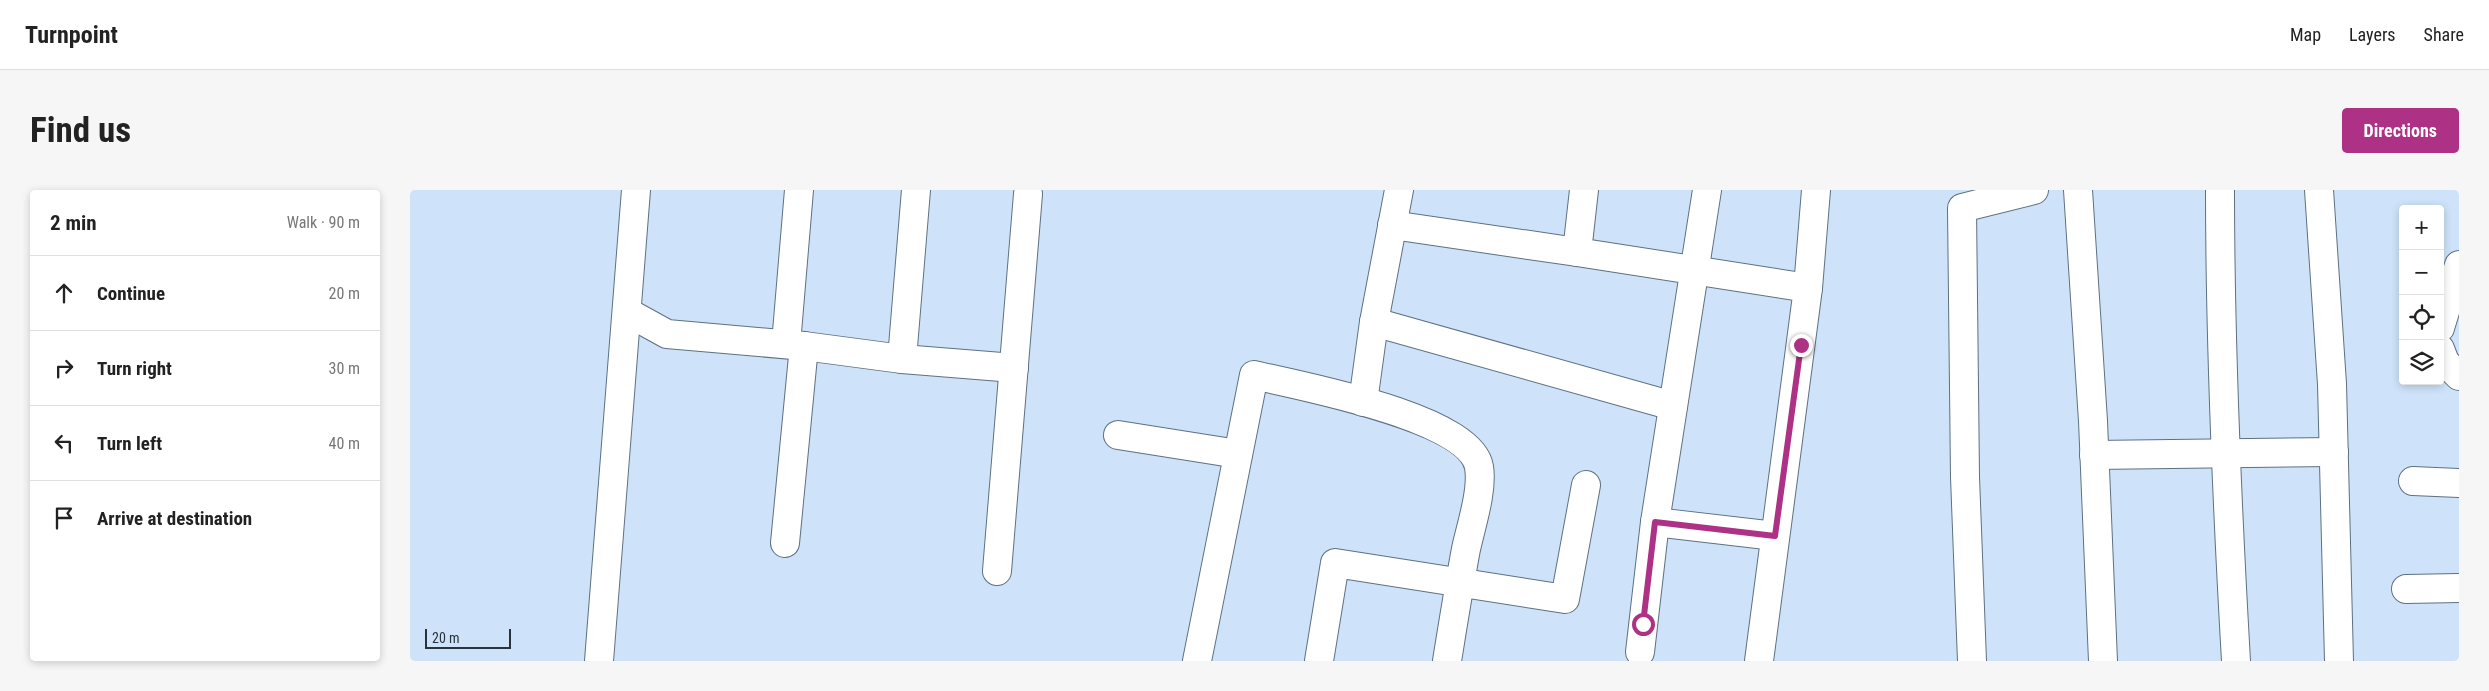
<!DOCTYPE html>
<html lang="en">
<head>
<meta charset="utf-8">
<style>
  :root { --surface:#fff; --page:#f6f6f6; --text:#222; --muted:#767676; --line:#e0e0e0; --accent:#ad3285 }
  body { margin:0; font-family:"Roboto Condensed",sans-serif; background:var(--page); color:var(--text) }
  .controls { position:absolute; right:15px; top:15px; display:grid; overflow:hidden; border-radius:5px; box-shadow:0 2px 8px #0003 }
  .controls button { width:45px; height:45px; display:grid; place-items:center; padding:0; border:0; border-bottom:1px solid var(--line); background:var(--surface); color:var(--text); font:25px sans-serif }
  .scale { position:absolute; left:15px; bottom:12px; width:86px; box-sizing:border-box; padding-left:5px; border:2px solid #2a323b; border-top:0; font-size:14px; line-height:18px; white-space:nowrap; color:#2a323b; -webkit-text-stroke:4px #cee3f9; paint-order:stroke }
  .stop { position:absolute; width:15px; height:15px; margin:-11px; border:4px solid #ad3285; border-radius:50%; background:#fff }
  .stop.end { background:#ad3285; border-color:#fff; box-shadow:0 1px 5px #0008 }
  .list { margin:0; padding:0; list-style:none }
  h2 { display:flex; justify-content:space-between; align-items:center; height:65px; margin:0; padding:0 20px; font-size:21px }
  h2 small { font-size:16px; font-weight:400; color:var(--muted) }
  .list li { display:grid; grid-template-columns:32px 1fr auto; gap:15px; align-items:center; box-sizing:border-box; height:75px; padding:0 20px; border-top:1px solid var(--line) }
  .list b { display:block; font-size:19px; white-space:nowrap }
  .list em { font-size:16px; font-style:normal; color:var(--muted) }
  .icon { flex:none; width:28px; height:28px; fill:none; stroke:currentColor; stroke-width:2; stroke-linecap:round; stroke-linejoin:round }
  .map { position:relative; flex:none; width:2049px; height:471px; overflow:hidden; border-radius:5px }
  header { display:flex; align-items:center; gap:30px; box-sizing:border-box; height:70px; padding:0 25px; background:var(--surface); border-bottom:1px solid var(--line) }
  header strong { font-size:24px }
  nav { display:flex; gap:28px; margin-inline-start:auto; font-size:18px }
  .intro { display:flex; align-items:center; justify-content:space-between; box-sizing:border-box; height:120px; padding:0 30px }
  h1 { margin:0; font-size:35px }
  .button { padding:12px 22px; border-radius:5px; background:var(--accent); color:#fff; font-size:18px; font-weight:700 }
  main { display:flex; gap:30px; padding:0 30px }
  aside { flex:1; background:var(--surface); border-radius:5px; box-shadow:0 2px 8px #0003 }
  .map>svg:first-child { display:block }
</style>
</head>
<body>
<header>
<strong>Turnpoint</strong>
<nav><a>Map</a><a>Layers</a><a>Share</a></nav>
</header>
<div class="intro"><h1>Find us</h1><a class="button">Directions</a></div>
<main>
<aside>
<h2>2 min<small>Walk · 90 m</small></h2>
<ul class="list">
<li><svg class="icon" aria-label="ahead" viewBox="0 0 24 24"><path d="M12 20V5M6 11l6-6 6 6"/></svg><div><b>Continue</b></div><em>20 m</em></li>
<li><svg class="icon" aria-label="right" viewBox="0 0 24 24"><path d="M7 20v-9h11M14 6l5 5-5 5"/></svg><div><b>Turn right</b></div><em>30 m</em></li>
<li><svg class="icon" aria-label="left" viewBox="0 0 24 24"><path d="M17 20v-9H6M10 6l-5 5 5 5"/></svg><div><b>Turn left</b></div><em>40 m</em></li>
<li><svg class="icon" aria-label="arrive" viewBox="0 0 24 24"><path d="M6 21V4h12l-3 4 3 4H6"/></svg><div><b>Arrive at destination</b></div></li>
</ul>
</aside>
<div class="map">
<svg width="2049" height="471" viewBox="0 0 2049 471">
  <rect width="100%" height="100%" fill="#cee3f9"/>
  <g fill="none" stroke-linecap="round" stroke-linejoin="round">
    <defs>
      <g id="street">
        <path d="M1174,0L1167,62L1398,98L1349,471"/>
        <path d="M1668,0L1683,231L1693,471"/>
        <path d="M1810,0C1810,157 1817,314 1826,471"/>
        <path d="M1909,0L1922,194L1929,471"/>
        <path d="M982,35L1167,62"/>
        <path d="M1398,98L1406,0"/>
        <path d="M217,122L257,144L394,156L492,169L604,178"/>
        <path d="M964,132L1263,216"/>
        <path d="M2030,138L2049,75"/>
        <path d="M376,154L389,0"/>
        <path d="M2030,159L2035,172L2049,186"/>
        <path d="M492,169L506,0"/>
        <path d="M953,212L964,132L989,0"/>
        <path d="M708,245L828,264"/>
        <path d="M1684,265L1924,262"/>
        <path d="M2003,291L2049,293"/>
        <path d="M1245,332L1365,346"/>
        <path d="M375,353L394,156"/>
        <path d="M587,381L618,4"/>
        <path d="M1996,399L2049,398"/>
        <path d="M1230,462L1245,332L1297,0"/>
        <path d="M787,471L844,185C890,196 1060,227 1069,277C1073,300 1061,336 1056,359C1049,396 1043,434 1037,471"/>
        <path d="M909,471L925,373L1155,409L1176,295"/>
        <path d="M1562,471L1555,287L1552,18L1624,0"/>
      </g>
      <path id="secondary" d="M189,471L226,0"/>
    </defs>
    <use href="#street" stroke="#5e7083" stroke-width="30"/>
    <use href="#secondary" stroke="#5e7083" stroke-width="30"/>
    <use href="#street" stroke="#fff" stroke-width="28"/>
    <use href="#secondary" stroke="#fff" stroke-width="28"/>
  </g>
  <g fill="none" stroke-linecap="round" stroke-linejoin="round">
    <path stroke="#ad3285" stroke-width="6" d="M1233,434L1245,332L1365,346L1391,155"/>
  </g>
</svg>
<div class="controls">
<button>+</button>
<button>−</button>
<button><svg class="icon" aria-label="locate" viewBox="0 0 24 24"><circle cx="12" cy="12" r="6"/><path d="M12 2v4M12 18v4M2 12h4M18 12h4"/></svg></button>
<button><svg class="icon" aria-label="layers" viewBox="0 0 24 24"><path d="M12 4l9 5-9 5-9-5zM3 14l9 5 9-5"/></svg></button>
</div>
<div class="scale">20 m</div>
<div class="stop" style="left:1233px;top:434px"></div>
<div class="stop end" style="left:1391px;top:155px"></div>
</div>
</main>
</body>
</html>
